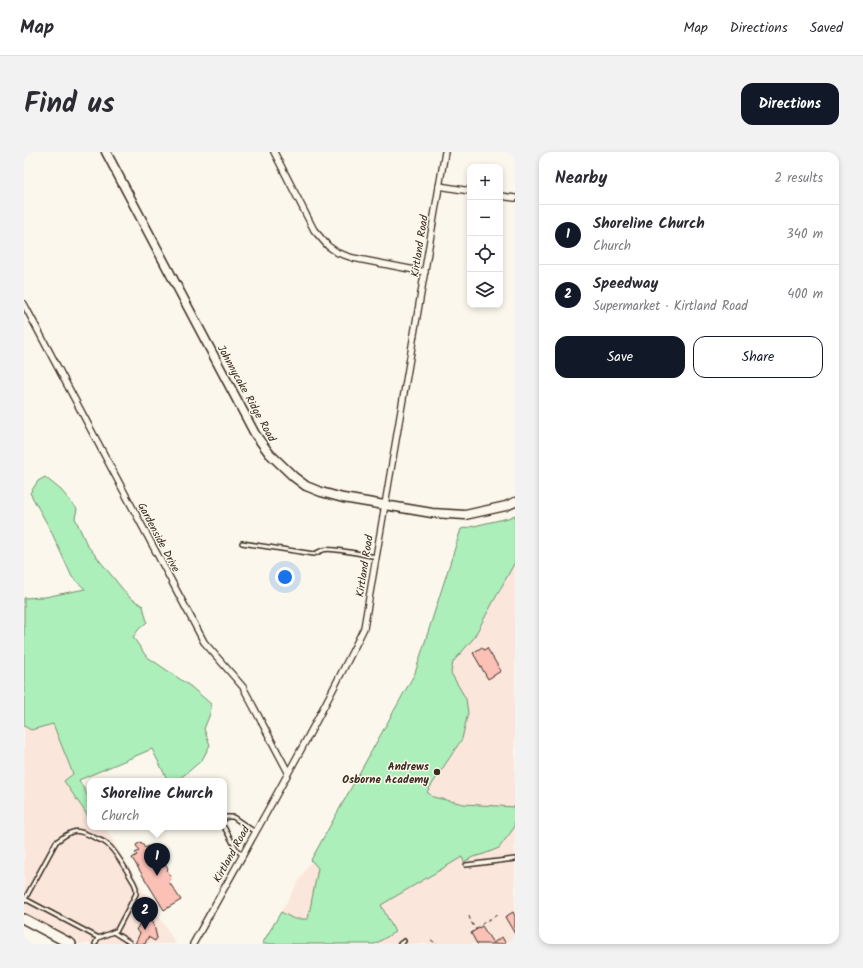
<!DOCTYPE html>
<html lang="en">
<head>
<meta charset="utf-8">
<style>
  :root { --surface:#fff; --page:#f2f2f3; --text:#2b2b33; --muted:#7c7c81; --line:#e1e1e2; --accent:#111827 }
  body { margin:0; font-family:Kalam,sans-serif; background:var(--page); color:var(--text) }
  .controls { position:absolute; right:12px; top:12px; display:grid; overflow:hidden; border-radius:8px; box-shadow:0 2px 6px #0003 }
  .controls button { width:36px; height:36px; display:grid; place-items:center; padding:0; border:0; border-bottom:1px solid var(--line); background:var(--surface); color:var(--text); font:20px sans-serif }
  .you { position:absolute; left:261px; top:425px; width:14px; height:14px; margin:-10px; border:3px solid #fff; border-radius:50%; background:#1a73e8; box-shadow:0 0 0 6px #1a73e833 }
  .badge { display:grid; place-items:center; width:26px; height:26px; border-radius:50%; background:var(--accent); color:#fff; font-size:13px; font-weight:700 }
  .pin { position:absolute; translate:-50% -33px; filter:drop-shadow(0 1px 2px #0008) }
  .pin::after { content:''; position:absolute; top:21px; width:14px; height:12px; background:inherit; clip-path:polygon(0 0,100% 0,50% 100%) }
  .popup { position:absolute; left:63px; top:626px; width:140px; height:52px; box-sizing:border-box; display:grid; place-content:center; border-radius:8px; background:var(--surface); filter:drop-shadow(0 1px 3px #0005); font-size:13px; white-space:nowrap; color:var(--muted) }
  .popup b { font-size:15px; color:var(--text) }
  .popup::after { content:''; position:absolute; left:50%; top:100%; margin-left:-8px; border:8px solid transparent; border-top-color:var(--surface) }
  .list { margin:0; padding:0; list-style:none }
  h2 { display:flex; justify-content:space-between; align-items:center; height:52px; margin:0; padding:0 16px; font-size:17px }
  h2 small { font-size:13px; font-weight:400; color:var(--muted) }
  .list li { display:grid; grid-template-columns:26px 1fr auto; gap:12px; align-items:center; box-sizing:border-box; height:60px; padding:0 16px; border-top:1px solid var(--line) }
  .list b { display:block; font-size:15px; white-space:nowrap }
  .list p { margin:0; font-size:13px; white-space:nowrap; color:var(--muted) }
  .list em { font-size:13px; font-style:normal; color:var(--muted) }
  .actions { display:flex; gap:8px; padding:12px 16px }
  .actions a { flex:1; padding:9px 0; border:1px solid var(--accent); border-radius:12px; text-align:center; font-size:14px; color:var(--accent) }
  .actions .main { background:var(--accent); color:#fff }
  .icon { flex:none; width:22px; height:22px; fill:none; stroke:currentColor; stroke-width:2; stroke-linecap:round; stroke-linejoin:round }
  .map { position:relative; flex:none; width:491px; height:792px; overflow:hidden; border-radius:12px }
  header { display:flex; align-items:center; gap:24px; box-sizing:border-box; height:56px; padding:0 20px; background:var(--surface); border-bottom:1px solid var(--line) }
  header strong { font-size:19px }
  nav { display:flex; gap:22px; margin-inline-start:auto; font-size:14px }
  .intro { display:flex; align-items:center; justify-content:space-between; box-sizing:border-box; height:96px; padding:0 24px }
  h1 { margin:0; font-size:28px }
  .button { padding:10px 18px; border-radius:12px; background:var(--accent); color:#fff; font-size:14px; font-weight:700 }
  main { display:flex; gap:24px; padding:0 24px }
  aside { flex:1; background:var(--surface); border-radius:12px; box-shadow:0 2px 6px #0003 }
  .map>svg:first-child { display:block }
</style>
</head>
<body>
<header>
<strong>Map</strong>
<nav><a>Map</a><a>Directions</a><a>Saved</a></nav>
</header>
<div class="intro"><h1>Find us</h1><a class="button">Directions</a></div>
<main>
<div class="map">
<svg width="491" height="792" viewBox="0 0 491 792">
  <rect width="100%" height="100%" fill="#fbf7ec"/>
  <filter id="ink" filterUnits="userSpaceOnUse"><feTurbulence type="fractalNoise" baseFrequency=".025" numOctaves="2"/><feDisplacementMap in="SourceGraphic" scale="8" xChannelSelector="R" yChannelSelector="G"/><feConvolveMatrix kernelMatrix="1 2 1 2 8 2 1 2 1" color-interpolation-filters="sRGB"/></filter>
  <g filter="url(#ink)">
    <g fill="#fbe6dc">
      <path d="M491,363V792H238L299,688L391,521L437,377L484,366Z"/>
      <path d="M29,572L49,623L40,629L66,667V675H81L96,701L152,792H50L0,765V574L7,578Z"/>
    </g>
    <g fill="#acefba" stroke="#748c6c">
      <path d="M21,325L37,338L53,357L51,366L63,393L105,445L119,454L123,470L115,477L109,485L122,504L166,534L187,552L186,562L180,577L186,593L178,608L164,620L152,629H144L128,597L55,628L66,648V667L40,629L49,622L29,572L7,578L0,574V446L21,445L61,437L48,425L26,377L6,341L14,329Z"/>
      <path d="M491,363V410L449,487L429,510L427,521L442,547L444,561L438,587L403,640L409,645L440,652L491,655V664L490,676L475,696L460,702L449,705L440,710L438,705L357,753L371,780L351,792H238L257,760L270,767H284L294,716L287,708L391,521L437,377L484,366Z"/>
    </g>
    <g fill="#fbc0b6" stroke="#3b2a1e">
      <path d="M458,495L460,498L463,496L477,519L464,527L449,501Z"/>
      <path d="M117,690L121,696L124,694L126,696L130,694L144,717L143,718L147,725L146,726L147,728L145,730L157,748L140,758L108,706L113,703L111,701L115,699L112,693Z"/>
      <path d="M489,760L491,764V782L481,765Z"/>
      <path d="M120,764L129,769L133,786L131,789L124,785L121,792H111L116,781L112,778Z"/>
      <path d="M458,774L469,791L478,785L482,792H453L447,781Z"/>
    </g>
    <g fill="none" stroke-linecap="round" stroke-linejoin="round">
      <defs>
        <g id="lane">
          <path d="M218,391L290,402C293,401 296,399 299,398C306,395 342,403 352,405"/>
          <path d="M200,668L202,665H209L231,680"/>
          <path d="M200,675L213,698L218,703"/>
          <path d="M442,713L491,707"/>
          <path d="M1,747L32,690C49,677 52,676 71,686C76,688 82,690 85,694C93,701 104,721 110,731L112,736V742L93,778L89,780L74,786"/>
          <path d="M1,747L73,785L74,786L71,792"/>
          <path d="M89,780L105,790L106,792"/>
          <path d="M376,792L380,789"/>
        </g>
        <g id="street">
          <path d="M250,0L290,78L304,94L314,101L329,106L401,120"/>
          <path d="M415,34L446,39"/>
          <path d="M476,44L491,46"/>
          <path d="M0,152L180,490L219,535L264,620"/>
          <path d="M169,792C227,688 287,584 340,476L421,0"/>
        </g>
        <path id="secondary" d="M82,0L231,282L245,301L270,325L282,334L297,340L319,346L408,361L441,363L482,354L491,350"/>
        <path id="primary" d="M0,767L47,792"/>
      </defs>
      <use href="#lane" stroke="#3b2a1e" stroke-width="6"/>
      <use href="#street" stroke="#3b2a1e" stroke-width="8"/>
      <use href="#secondary" stroke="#3b2a1e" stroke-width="11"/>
      <use href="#primary" stroke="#3b2a1e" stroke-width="12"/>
      <g stroke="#3b2a1e" stroke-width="1" stroke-dasharray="4 3" stroke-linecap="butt">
        <path d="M445,764L447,770L452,778"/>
        <path d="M452,777L462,769L473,763"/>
        <path d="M407,788L413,792"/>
      </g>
      <use href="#lane" stroke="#fbf7ec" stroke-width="3"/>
      <use href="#street" stroke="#fbf7ec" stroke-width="5.5"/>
      <use href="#secondary" stroke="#fbf7ec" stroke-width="8"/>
      <use href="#primary" stroke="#fbf7ec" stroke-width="9"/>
    </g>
  </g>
  <circle fill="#3b2a1e" stroke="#fbf7ec" stroke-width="1.5" cx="413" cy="620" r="4"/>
  <g text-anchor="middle" stroke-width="3" stroke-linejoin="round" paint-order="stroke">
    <g font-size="11" fill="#3b2a1e" stroke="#fbf7ec">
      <text transform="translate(395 94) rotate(-81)" y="4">Kirtland Road</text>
      <text transform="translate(223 241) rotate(61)" y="4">Johnnycake Ridge Road</text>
      <text transform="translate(135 385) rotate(62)" y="4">Gardenside Drive</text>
      <text transform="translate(340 414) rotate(-81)" y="4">Kirtland Road</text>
      <text transform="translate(207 702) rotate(-61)" y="4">Kirtland Road</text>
    </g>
    <g font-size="11" font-weight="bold" fill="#3b2a1e" stroke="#fbf7ec" text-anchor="end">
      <text x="405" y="618">Andrews<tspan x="405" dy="13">Osborne Academy</tspan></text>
    </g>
  </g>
</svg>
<div class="controls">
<button>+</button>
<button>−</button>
<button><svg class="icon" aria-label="locate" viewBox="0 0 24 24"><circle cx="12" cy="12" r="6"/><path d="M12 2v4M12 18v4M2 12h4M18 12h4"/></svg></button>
<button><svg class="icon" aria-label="layers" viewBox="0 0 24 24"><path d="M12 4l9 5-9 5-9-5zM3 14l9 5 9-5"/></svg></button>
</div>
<div class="you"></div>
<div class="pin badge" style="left:133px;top:724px">1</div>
<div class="popup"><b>Shoreline Church</b>Church</div>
<div class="pin badge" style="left:121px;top:778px">2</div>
</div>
<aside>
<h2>Nearby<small>2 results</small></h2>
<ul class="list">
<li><span class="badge">1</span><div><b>Shoreline Church</b><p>Church</p></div><em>340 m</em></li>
<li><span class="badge">2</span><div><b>Speedway</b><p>Supermarket · Kirtland Road</p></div><em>400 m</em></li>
</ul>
<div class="actions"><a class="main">Save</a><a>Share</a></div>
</aside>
</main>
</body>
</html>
